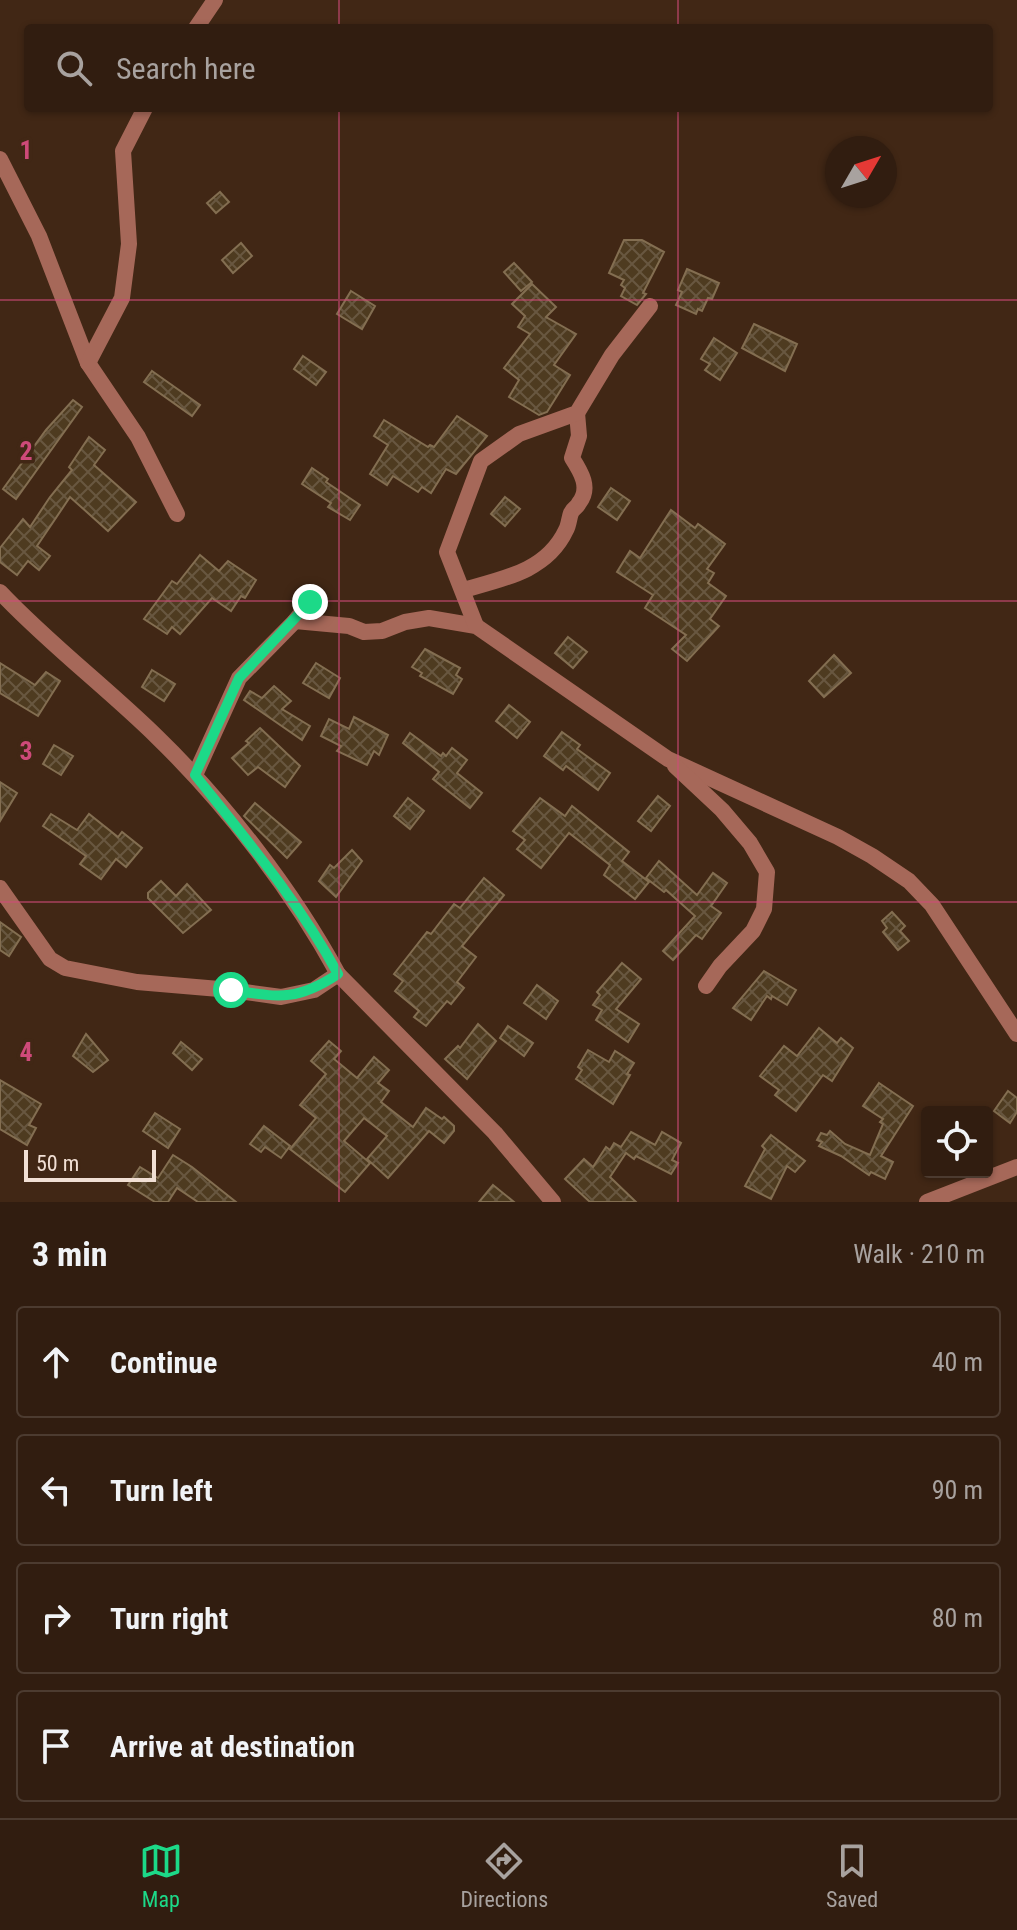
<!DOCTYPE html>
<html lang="en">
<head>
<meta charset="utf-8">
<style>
  :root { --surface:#311d10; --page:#3d2a1e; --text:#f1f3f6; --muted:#a8a29f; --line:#4c3b30; --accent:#1cd988 }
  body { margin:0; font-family:"Roboto Condensed",sans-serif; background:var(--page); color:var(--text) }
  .controls { position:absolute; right:24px; bottom:24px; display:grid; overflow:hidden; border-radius:8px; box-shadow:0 2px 6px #0004 }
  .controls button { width:72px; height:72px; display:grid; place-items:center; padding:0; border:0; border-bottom:2px solid var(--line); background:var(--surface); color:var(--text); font:40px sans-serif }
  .compass { position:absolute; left:825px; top:136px; width:72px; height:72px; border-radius:50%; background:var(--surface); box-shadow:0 2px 6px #0004; rotate:51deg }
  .scale { position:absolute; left:24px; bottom:20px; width:132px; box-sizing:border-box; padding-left:8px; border:4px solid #f1dfd4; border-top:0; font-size:22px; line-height:28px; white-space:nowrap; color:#f1dfd4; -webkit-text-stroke:6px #412715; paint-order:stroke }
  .stop { position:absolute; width:24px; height:24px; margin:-18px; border:6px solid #1cd988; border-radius:50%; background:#fff }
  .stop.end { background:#1cd988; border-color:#fff; box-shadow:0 2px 8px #0008 }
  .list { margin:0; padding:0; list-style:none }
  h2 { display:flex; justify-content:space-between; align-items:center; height:104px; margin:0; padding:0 32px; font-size:34px }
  h2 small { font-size:26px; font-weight:400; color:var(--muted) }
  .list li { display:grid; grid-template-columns:52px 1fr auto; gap:24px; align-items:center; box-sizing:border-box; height:112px; margin:0 16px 16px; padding:0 16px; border:2px solid var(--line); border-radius:8px }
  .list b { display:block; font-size:30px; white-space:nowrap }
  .list em { font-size:26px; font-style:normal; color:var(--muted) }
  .icon { flex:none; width:44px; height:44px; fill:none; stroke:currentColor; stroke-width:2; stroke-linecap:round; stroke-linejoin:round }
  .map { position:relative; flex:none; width:1017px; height:1202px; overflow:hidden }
  .search { position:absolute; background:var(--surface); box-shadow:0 2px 6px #0004; left:24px; right:24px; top:24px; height:88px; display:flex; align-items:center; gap:20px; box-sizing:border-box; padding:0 28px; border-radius:8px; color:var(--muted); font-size:30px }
  .sheet { height:616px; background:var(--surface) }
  nav { display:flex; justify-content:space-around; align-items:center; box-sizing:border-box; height:112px; border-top:2px solid var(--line); background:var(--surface); font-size:22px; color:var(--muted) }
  nav a { display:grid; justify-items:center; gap:4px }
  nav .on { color:var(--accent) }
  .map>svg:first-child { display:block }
</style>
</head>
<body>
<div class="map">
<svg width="1017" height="1202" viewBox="0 0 1017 1202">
  <defs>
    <pattern id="building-cross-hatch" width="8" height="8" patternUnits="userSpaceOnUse" patternTransform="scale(2)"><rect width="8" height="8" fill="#4e3b20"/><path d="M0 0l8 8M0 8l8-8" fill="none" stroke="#685740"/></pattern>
  </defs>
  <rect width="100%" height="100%" fill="#412715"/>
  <g fill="url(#building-cross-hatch)" stroke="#836e51" stroke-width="2">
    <path d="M220,192L229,202L216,213L207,203Z"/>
    <path d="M624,240H642L664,252L643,293L646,294L637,305L621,296L625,288L621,285L624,280L609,273Z"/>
    <path d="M241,243L252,256L233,273L222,260Z"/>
    <path d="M514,263L532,282L521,291L504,272Z"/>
    <path d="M687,269L719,283L712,299L708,298L702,311L698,309L696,314L676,305L682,292L678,290Z"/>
    <path d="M532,284L556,307L546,317L576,334L554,365L570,375L547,412L539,415L509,397L519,380L504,368L530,334L518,327L525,316L512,304Z"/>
    <path d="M351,291L375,306L362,329L337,314Z"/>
    <path d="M754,324L797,344L785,371L742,348Z"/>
    <path d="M714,338L737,353L720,380L705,370L710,364L701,359Z"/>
    <path d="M303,356L326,372L316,385L294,369Z"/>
    <path d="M152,371L200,405L192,416L144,382Z"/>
    <path d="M73,400L82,407L16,499L3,489L46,430Z"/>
    <path d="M457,416L487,436L456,474L446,469L431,493L422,487L418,492L393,476L387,485L370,474L388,445L374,436L384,420L428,447L430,445L434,447Z"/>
    <path d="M89,437L105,450L94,465L136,502L108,531L70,497L37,546L50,556L39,570L28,561L17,575L0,562V548L23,519L30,527L50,497L72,470L69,467Z"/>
    <path d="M312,468L328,479L326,482L360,505L350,520L328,507L331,503L302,484Z"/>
    <path d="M611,488L630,501L617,520L598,507Z"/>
    <path d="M505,497L520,509L505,526L491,514Z"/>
    <path d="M671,510L695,528L698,524L725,544L707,569L714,573L708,583L726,596L710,619L719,626L687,661L672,649L686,635L645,608L653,595L617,572L630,551L640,558Z"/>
    <path d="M200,555L219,571L228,561L256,580L245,598L241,596L231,611L212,598L180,634L172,627L167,634L144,619L172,581L177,584Z"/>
    <path d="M568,637L587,652L573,668L555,653Z"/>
    <path d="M425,649L460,668L456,675L462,679L453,694L420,676L422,673L412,667Z"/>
    <path d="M834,655L851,673L824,697L809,681Z"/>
    <path d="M0,663L35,685L46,672L60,681L38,716L0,693Z"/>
    <path d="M316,663L340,678L329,698L303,683Z"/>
    <path d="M152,670L175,684L164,701L142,687Z"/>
    <path d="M274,686L291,701L282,709L310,726L302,740L244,700L250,691L262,698Z"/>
    <path d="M509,705L530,722L517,738L496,721Z"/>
    <path d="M354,717L388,735L379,755L374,751L367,765L337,751L341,746L321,736L329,719L349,729Z"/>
    <path d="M260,728L300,766L285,787L258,767L248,775L232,758L249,743L246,741Z"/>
    <path d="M562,732L580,745L577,749L610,773L598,790L566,766L563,770L544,756Z"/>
    <path d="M410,733L441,756L443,753L446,756L452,748L467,760L457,773L482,793L470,808L433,779L439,772L403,743Z"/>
    <path d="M54,745L73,756L61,775L43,764Z"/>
    <path d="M0,782L17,793L0,821Z"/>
    <path d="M658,796L670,806L651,831L638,821Z"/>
    <path d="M408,798L424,811L410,829L394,816Z"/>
    <path d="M540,798L565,816L572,806L629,852L622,861L649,882L635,899L604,875L610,865L569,833L541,868L517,849L525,840L513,831Z"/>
    <path d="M255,803L301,842L287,858L244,816Z"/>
    <path d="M51,814L77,830L89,814L118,837L122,832L142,848L126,867L116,859L101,879L80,864L86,856L43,826Z"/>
    <path d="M352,850L362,861L336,897L319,881L330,865L334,868Z"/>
    <path d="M659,861L697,895L713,873L727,883L711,906L721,913L702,939L696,935L673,960L663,951L695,916L666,890L664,892L646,878Z"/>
    <path d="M484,878L504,895L462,946L476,957L457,982L464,988L451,1004L447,1001L426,1026L414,1017L419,1011L395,991L403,981L394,974L427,932L431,934L454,904L460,908Z"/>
    <path d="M161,881L176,896L187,884L211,910L183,933L148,898V893Z"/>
    <path d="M892,912L905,926L900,931L909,941L898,950L883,932L887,928L882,921Z"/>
    <path d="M0,922L21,937L9,956L0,950Z"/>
    <path d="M622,963L641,979L616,1009L639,1024L628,1042L596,1020L602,1010L593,1005L600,995L597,992Z"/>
    <path d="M764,971L796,990L787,1005L772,996L771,999L767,996L751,1020L733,1008Z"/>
    <path d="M537,985L558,1001L546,1019L524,1003Z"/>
    <path d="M478,1024L496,1041L467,1079L445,1059L458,1046L460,1048Z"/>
    <path d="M508,1026L533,1043L524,1056L500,1038Z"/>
    <path d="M819,1028L837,1043L841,1038L853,1048L832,1081L823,1075L796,1111L775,1095L779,1090L760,1076L784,1046L797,1056Z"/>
    <path d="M86,1034L108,1060L93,1072L73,1056Z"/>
    <path d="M329,1041L341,1051L334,1059L357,1078L374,1057L389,1070L378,1083L389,1091L381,1102L413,1127L426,1108L442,1119L444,1117L454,1126V1131L444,1143L429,1131L388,1178L367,1159L387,1136L364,1118L344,1141L370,1163L345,1192L290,1149L316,1118L300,1105L326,1074L311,1061Z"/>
    <path d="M181,1042L202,1059L192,1070L173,1053Z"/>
    <path d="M588,1050L609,1062L615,1051L634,1063L627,1074L630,1075L613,1104L576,1079L582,1070L578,1067Z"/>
    <path d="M0,1080L41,1104L29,1125L36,1128L27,1145L0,1129Z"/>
    <path d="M879,1083L913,1106L881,1156L893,1162L885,1179L871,1172L869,1175L841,1156L819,1146L822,1142L817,1140L821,1133L827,1135L830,1131L845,1144L870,1155L883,1124L880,1122L883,1119L863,1106Z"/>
    <path d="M1008,1091L1017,1098V1112L1010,1123L994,1111Z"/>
    <path d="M155,1113L180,1129L168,1148L143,1131Z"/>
    <path d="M264,1126L290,1146L281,1158L265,1147L261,1152L250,1144Z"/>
    <path d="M631,1132L655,1145L662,1132L681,1143L672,1160L678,1163L671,1174L636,1156L634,1159L626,1153L610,1177L636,1202H590L565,1179L584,1159L593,1167L606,1147L610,1150L614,1143L621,1147Z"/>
    <path d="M771,1135L805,1161L795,1172L787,1166L771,1199L745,1186L765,1149L762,1146Z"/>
    <path d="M173,1155L192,1167L236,1202H198L177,1188L168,1202H155L128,1185L140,1167L158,1178Z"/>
    <path d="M493,1185L514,1202H479Z"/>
  </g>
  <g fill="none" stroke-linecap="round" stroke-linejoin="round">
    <g stroke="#a66859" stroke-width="16">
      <path d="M196,28L215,0"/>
      <path d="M0,159L39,236L88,363L138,437L177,514"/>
      <path d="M88,363L122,298L129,244L123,151L145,108"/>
      <path d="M463,590C503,579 547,571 566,530C569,525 569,518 571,513C574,507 576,509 579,503C591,488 581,472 572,458L579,436L577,413"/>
      <path d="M0,592C49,644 106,687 157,737C225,803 293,891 338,974L495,1133L553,1202"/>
      <path d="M310,602L295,621L349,626L364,632L382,631L405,622L429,618L476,626L668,759L838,837L872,856L909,881L932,905L1017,1034"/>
      <path d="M476,626L447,552L481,461L519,434L577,413L612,355L650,306"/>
      <path d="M675,766L722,810L750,843L767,872L764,909L753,931L720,966L706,986"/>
      <path d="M195,775L239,678L295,621"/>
      <path d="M0,888L50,959L65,968L137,982L231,990L281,997L314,990L338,974"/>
      <path d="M927,1202L1017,1167"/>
    </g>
  </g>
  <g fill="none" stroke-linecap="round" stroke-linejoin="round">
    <path stroke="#1cd988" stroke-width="10" d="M231,990C278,997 296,1002 338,974C299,902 246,839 195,775L239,678L310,602"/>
  </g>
  <path fill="none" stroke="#ce4a79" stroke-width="2" stroke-opacity="0.55" d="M339,0V28M678,0V28M339,108V1202M678,108V1202M0,300H1017M0,601H1017M0,902H1017"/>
  <g font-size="26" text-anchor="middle" font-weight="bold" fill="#ce4a79" stroke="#412715" stroke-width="7" stroke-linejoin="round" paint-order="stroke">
    <text x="26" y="159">1</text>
    <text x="26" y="460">2</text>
    <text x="26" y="760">3</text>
    <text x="26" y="1061">4</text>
  </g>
</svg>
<div class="controls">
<button><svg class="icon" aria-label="locate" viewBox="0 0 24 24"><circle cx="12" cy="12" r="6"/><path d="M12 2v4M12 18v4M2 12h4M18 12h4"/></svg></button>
</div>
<svg class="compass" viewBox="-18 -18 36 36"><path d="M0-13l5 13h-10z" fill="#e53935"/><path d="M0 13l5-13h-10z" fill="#a8a29f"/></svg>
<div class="scale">50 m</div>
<div class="stop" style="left:231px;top:990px"></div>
<div class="stop end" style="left:310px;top:602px"></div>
<div class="search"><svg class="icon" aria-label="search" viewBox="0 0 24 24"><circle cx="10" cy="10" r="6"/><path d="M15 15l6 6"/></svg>Search here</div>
</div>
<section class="sheet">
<h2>3 min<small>Walk · 210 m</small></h2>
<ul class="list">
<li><svg class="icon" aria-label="ahead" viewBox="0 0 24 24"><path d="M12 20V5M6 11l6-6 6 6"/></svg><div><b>Continue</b></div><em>40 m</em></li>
<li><svg class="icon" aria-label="left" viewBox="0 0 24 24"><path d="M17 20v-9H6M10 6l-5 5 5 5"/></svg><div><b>Turn left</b></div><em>90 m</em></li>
<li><svg class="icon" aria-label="right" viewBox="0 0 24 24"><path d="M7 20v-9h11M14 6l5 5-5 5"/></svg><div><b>Turn right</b></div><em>80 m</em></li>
<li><svg class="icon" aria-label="arrive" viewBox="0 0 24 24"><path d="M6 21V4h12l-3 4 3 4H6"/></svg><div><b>Arrive at destination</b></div></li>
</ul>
</section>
<nav>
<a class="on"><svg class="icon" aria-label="map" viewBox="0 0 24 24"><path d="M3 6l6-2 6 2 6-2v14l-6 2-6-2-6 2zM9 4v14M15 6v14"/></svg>Map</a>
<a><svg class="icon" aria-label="directions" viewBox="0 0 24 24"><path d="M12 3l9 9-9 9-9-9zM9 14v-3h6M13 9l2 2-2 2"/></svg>Directions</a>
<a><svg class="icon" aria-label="saved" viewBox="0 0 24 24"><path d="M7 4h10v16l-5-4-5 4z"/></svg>Saved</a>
</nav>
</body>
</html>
